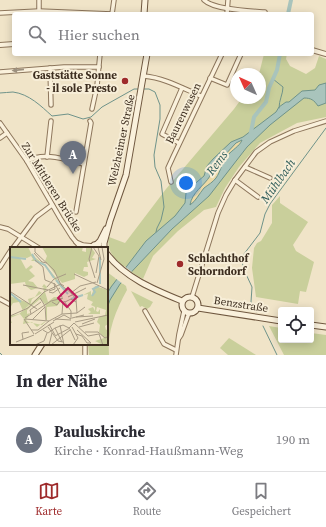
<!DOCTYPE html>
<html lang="de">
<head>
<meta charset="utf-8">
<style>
  :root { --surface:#fff; --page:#f7f7f7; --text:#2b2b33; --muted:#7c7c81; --line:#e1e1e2; --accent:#9e2a2b }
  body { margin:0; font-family:"Source Serif 4",serif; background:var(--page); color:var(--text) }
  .controls { position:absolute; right:12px; bottom:12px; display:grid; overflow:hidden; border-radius:4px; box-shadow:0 2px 10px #0003 }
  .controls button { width:36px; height:36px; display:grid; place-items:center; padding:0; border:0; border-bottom:1px solid var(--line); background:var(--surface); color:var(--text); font:20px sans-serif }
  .compass { position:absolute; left:230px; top:68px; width:36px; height:36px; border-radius:50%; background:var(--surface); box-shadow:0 2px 10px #0003; rotate:315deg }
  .you { position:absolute; left:186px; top:183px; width:14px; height:14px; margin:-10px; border:3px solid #fff; border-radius:50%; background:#1a73e8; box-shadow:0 0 0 6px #1a73e833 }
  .badge { display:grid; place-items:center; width:26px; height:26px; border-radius:50%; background:var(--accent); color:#fff; font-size:13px; font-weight:700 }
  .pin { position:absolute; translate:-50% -33px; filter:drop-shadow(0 1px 2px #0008) }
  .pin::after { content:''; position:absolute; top:21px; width:14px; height:12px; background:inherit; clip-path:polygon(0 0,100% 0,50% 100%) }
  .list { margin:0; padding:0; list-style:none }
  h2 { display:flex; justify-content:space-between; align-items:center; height:52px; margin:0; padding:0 16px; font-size:17px }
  h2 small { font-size:13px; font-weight:400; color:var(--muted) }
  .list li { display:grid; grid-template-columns:26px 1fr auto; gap:12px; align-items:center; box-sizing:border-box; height:64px; padding:0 16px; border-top:1px solid var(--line) }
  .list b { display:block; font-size:15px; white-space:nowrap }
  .list p { margin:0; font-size:13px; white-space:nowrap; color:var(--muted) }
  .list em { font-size:13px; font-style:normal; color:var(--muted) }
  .icon { flex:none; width:22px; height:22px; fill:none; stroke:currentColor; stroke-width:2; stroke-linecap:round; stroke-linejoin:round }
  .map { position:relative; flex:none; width:326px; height:355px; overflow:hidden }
  .search { position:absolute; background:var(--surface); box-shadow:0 2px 10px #0003; left:12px; right:12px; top:12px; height:44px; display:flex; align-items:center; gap:10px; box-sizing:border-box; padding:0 14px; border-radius:4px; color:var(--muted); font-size:15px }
  .sheet { height:116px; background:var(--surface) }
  nav { display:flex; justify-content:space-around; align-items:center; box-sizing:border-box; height:56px; border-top:1px solid var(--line); background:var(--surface); font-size:11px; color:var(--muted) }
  nav a { display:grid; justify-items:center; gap:2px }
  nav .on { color:var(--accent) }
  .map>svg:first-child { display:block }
</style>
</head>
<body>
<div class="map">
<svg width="326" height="355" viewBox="0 0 326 355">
  <rect width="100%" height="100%" fill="#f0e4c8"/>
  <g fill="#c9cf9b">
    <path d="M264,54H287L286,59L290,66L306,74L315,68L319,56L326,59V117L297,123L260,143L239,167L225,188L216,207L204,210L178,231L153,256L143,279C128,271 104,257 109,237L125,243L166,189L234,109L242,98H260V74H259Z"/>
    <path d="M280,196V203L308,222L293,245L296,251L314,262L306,292L300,291L298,304L256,297L252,268L254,248L257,243L261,241L272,223V205Z"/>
    <path d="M107,272L126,286L127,290C116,310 107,331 109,355H89L88,344H107Z"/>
    <path d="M131,291L153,302L150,307L147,309L142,306L140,307Z"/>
    <path d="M269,326L281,328V340H311V333L326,335V355H284Z"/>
    <path d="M229,338L256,355H228L220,348Z"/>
  </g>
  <path fill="#ecd9a5" d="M243,140L241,143L228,154L219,168L218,175L215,181L210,184L198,195L194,202L189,205C192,192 203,186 210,176C212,172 213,167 214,163L223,157L236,143Z"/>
  <path fill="#a9c4bc" stroke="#6f938a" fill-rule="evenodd" d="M326,83V103L318,106C314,100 311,98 304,98L270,125L247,147L209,196L172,229L120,284L110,300L107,308V294L111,287L146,241L175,216L185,203L186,193L191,187L204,176L207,166L213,159L231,142L243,137L276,112L279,107L286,102H289L302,91L315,90L319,85ZM242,140C240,146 232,150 227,156C221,164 221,171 216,178C213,182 208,185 204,188C199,194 196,201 190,205C192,192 204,186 210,176C212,172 213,167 214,163L223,157L236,143Z"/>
  <path fill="#f0e4c8" d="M124,266L132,272L123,284L115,278Z"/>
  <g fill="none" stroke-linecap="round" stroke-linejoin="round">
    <g stroke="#6f938a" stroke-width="1">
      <path d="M273,79L283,87C283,94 279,100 279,108"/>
      <path d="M143,89H149L155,92L160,105V119L154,155L155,167L161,181L164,207L161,220L157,228L156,232"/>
      <path d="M0,93C4,93 9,92 13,92C29,94 41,106 52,116L68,114L83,119L91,117L102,107L134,89H138"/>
      <path d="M256,312L251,302L252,287L245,272L242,262L244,254L260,233L265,214L270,204L326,128"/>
      <path d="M263,326L277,355"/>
      <path d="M0,353L2,355"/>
    </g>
    <g stroke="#a9c4bc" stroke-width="4">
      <path d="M288,14L291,0"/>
      <path d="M250,137L254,117L266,102L269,88L277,70L280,54"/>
    </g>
    <defs>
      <g id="minor">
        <path d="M204,0C214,10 251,11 265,12"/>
        <path d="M39,11V0"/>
        <path d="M0,13L39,11L112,14"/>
        <path d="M112,14L114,0"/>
        <path d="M227,14L228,0"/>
        <path d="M50,68L51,105"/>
        <path d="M0,72L64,67H99"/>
        <path d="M144,76C165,78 182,88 201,96"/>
        <path d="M210,78L227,85L241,54"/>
        <path d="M92,109L97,86L100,54"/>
        <path d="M0,123L27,161L60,218L72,237L81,248"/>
        <path d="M0,138L7,133"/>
        <path d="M179,143L162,134L182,88"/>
        <path d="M47,157L51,121"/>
        <path d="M27,161C44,151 67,160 84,164"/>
        <path d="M245,167L270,178"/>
        <path d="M235,180L258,197"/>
        <path d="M171,182L168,168L173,157L222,54"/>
        <path d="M76,212L91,123L90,121"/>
        <path d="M0,227L8,229L39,248"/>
        <path d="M76,242L83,245L93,246"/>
        <path d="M13,248L36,217L52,205"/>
        <path d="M0,267L11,250"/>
        <path d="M192,297L218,213L226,195L235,180L256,152L270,142L294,131L326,121"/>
        <path d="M0,299L11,305"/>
        <path d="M145,311L164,344L176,350"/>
        <path d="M179,338L181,335L189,313"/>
        <path d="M85,344V355"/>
        <path d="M176,355L179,334L184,311"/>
      </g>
      <g id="tertiary">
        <path d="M0,45L14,44"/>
        <path d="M312,50L326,54"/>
      </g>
      <g id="secondary">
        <path d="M144,14L145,0"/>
        <path d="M97,244L100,241L106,229"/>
        <path d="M91,248L94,245L99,244"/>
        <path d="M104,248V243L110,221L126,175L147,54"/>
        <path d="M107,254C125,278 155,290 182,301"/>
        <circle cx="190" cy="305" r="8"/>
        <path d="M198,308L281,321"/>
        <path d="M311,325L326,327"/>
        <path d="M35,355L42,344"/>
      </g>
    </defs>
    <use href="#minor" stroke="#8d765c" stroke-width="5.5"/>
    <use href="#tertiary" stroke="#8d765c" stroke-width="6"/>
    <use href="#secondary" stroke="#6f573f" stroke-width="7"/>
    <use href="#minor" stroke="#faf1dc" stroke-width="3.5"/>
    <use href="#tertiary" stroke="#faf1dc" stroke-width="4"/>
    <use href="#secondary" stroke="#faf1dc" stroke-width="5"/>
  </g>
  <defs><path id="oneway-solid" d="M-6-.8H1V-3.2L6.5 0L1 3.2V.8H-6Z"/></defs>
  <use fill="#9c907e" href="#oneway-solid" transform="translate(18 70) rotate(174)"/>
  <g fill="#9e2a2b" stroke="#f7eed8" stroke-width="1.5">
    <circle cx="125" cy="81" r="4"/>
    <circle cx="180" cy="264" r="4"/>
  </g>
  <g text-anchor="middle" stroke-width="4" stroke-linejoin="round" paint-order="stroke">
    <g font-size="11" font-weight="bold" fill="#3d2e20" stroke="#f7eed8" text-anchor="end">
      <text x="117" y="79">Gaststätte Sonne<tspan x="117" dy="13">- il sole Presto</tspan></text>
      <text x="188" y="262" text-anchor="start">Schlachthof<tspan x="188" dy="13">Schorndorf</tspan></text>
    </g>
    <g font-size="11" fill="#3d2e20" stroke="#f7eed8">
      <text transform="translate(183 113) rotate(-64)" y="4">Baurenwasen</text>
      <text transform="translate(121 140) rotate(-78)" y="4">Welzheimer Straße</text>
      <text transform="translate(52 187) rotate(58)" y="4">Zur Mittleren Brücke</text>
      <text transform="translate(241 304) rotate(9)" y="4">Benzstraße</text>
    </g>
    <g font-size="12" font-style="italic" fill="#2f5d5a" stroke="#f7eed8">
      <text transform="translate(217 163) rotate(-53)" y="4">Rems</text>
      <text transform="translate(278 181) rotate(-55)" y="4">Mühlbach</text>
    </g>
  </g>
  <g transform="translate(10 247)">
    <rect width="98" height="98" fill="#f0e4c8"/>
    <path d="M0,0H18L22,8L35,18L48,33L49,38L35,19L29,14H21L23,12L21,9L17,11L6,10L10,11L16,22L21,18L23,20L19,23L25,29L18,34L23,35L28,41L21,43L16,39L15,35L0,37ZM32,0H73L72,4L76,5V0H81L85,6L82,11L86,12L77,15L78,20H74L73,24L78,25V28L74,30L65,26V32L52,36L35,14L37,9ZM34,37L37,40L35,45L38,55L44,50L53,51L47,59L37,60V73L27,80L22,75L13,77L14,72L10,67L0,71L2,76H0V69L9,67L34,45L33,41H35L32,40ZM30,52L36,58V74L32,78L18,75L16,73L20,66L17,67V63ZM85,39L98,43V77L95,79L96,83L98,82V97L93,98L85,94L94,91L89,85L90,78L87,75L89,70L95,68L96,63L87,60L86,64L88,65L90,62V67H78L81,65L78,62L83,60L85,64V60L81,58L83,55L77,52L78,47L73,48L81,44V49ZM29,44L32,46L22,52L20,58L13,64L9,55L3,56L0,61V49L5,51L0,46L8,52L19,56L18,52L25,50Z" fill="#c9cf9b" fill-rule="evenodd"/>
    <path fill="none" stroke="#a9c4bc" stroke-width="2" d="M22,7L26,14L35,18L44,31M0,10L16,12M46,33L58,47M90,37V10M0,46L11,55M82,49L85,45L83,42L89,39M61,52L73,48"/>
    <path fill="none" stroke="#a89b85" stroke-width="1" d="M25,0V5L44,23L51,38L61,46M82,0L79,12L85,31M83,0L89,9L86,26M88,0L91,13M24,6L32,15L37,16M25,13L33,20L35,33L45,37L52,50M64,27L98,43M87,36L94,12L92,0M13,38L38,43M37,40L44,32L56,27M39,44L45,42L44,36M1,45L27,62M34,45L51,37L54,39M39,45L43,46L50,41M61,46L66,52L67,66M61,46L70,39L86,35M58,50L76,41M30,51L35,59L36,73M54,54L61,64V72M42,55L47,58L51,52M55,55L61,52L66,55M21,67L20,63L31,55M52,67L53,54M0,69L18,61L34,45M66,70L83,69M15,71L41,54L53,51M62,71L74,68M14,72L24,87M15,72L39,74M45,72L61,73M22,73L35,60M39,74L52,67L67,66L75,60M43,74L54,68L61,72M65,75L98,68M64,76L78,89L89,87L93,98M39,77L45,88M72,77L85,72M50,78L54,98M38,80L48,94L53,95M62,80L68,91L63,98M69,80L84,76M45,81L53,78L59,81L64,76M60,82L65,93M21,83H28L39,74M33,83L38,86L45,81L52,95M67,83L81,96M75,85H88L95,91L97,90M25,87L44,75M66,87L72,89L77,96H81M45,89L60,81M13,92L12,86L19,85M6,95L24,88M25,98L34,94L37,86M39,98L42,86M41,98L60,83"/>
    <path fill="#c2185b" fill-opacity="0.15" stroke="#c2185b" stroke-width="2" d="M58,41L67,50L57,60L48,51Z"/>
    <rect width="98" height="98" fill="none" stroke="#3d2e20" stroke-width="2"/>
  </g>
</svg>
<div class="controls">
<button><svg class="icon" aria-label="locate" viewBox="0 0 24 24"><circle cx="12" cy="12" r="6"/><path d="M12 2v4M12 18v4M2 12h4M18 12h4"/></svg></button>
</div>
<svg class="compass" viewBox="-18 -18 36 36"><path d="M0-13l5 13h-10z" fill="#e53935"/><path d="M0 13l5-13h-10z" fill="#7c7c81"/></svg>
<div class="you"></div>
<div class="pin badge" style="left:73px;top:174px;background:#6b7280">A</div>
<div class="search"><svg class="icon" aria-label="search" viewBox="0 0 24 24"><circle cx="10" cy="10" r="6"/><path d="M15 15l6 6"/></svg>Hier suchen</div>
</div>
<section class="sheet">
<h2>In der Nähe<small></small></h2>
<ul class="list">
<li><span class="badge" style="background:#6b7280">A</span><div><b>Pauluskirche</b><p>Kirche · Konrad-Haußmann-Weg</p></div><em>190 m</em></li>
</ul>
</section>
<nav>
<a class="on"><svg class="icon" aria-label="map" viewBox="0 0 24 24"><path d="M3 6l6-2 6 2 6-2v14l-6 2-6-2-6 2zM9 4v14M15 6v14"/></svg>Karte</a>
<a><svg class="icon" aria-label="directions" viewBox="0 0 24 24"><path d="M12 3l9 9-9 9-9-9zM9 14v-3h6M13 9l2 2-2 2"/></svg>Route</a>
<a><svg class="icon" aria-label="saved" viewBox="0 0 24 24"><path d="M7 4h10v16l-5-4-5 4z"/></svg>Gespeichert</a>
</nav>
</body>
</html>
